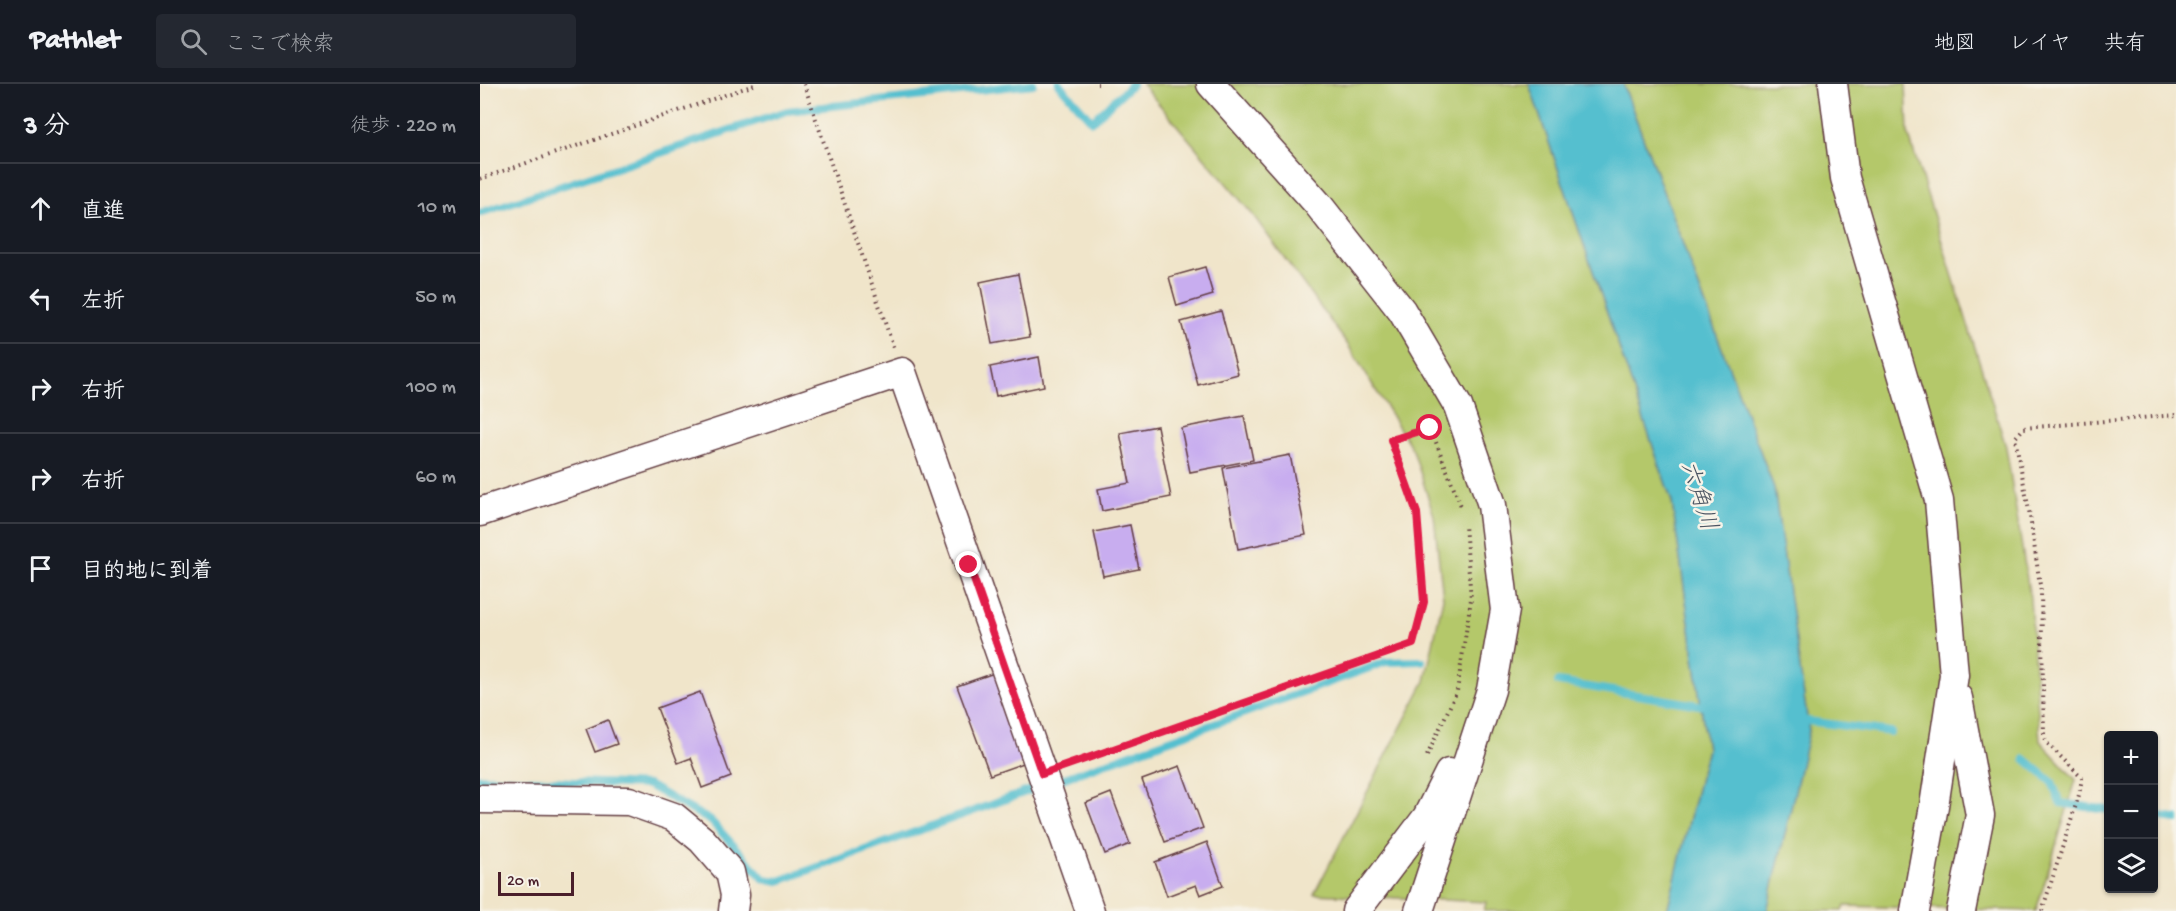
<!DOCTYPE html>
<html lang="ja">
<head>
<meta charset="utf-8">
<style>
  :root { --surface:#171b24; --page:#242831; --text:#f1f3f6; --muted:#9ea1a6; --line:#363941 }
  body { margin:0; font-family:"Gochi Hand","Klee One",sans-serif; background:var(--page); color:var(--text) }
  .controls { position:absolute; right:18px; bottom:18px; display:grid; overflow:hidden; border-radius:6px; box-shadow:0 2px 4px #0004 }
  .controls button { width:54px; height:54px; display:grid; place-items:center; padding:0; border:0; border-bottom:2px solid var(--line); background:var(--surface); color:var(--text); font:30px sans-serif }
  .scale { position:absolute; left:18px; bottom:15px; width:76px; box-sizing:border-box; padding-left:6px; border:3px solid #4a1f2b; border-top:0; font-size:16px; line-height:21px; white-space:nowrap; color:#4a1f2b; -webkit-text-stroke:4px #f7f3e8; paint-order:stroke }
  .stop { position:absolute; width:18px; height:18px; margin:-14px; border:4px solid #e11d48; border-radius:50%; background:#fff }
  .stop.end { background:#e11d48; border-color:#fff; box-shadow:0 2px 6px #0008 }
  .list { margin:0; padding:0; list-style:none }
  h2 { display:flex; justify-content:space-between; align-items:center; height:78px; margin:0; padding:0 24px; font-size:26px }
  h2 small { font-size:20px; font-weight:400; color:var(--muted) }
  .list li { display:grid; grid-template-columns:39px 1fr auto; gap:18px; align-items:center; box-sizing:border-box; height:90px; padding:0 24px; border-top:2px solid var(--line) }
  .list b { display:block; font-size:22px; white-space:nowrap }
  .list em { font-size:20px; font-style:normal; color:var(--muted) }
  .icon { flex:none; width:33px; height:33px; fill:none; stroke:currentColor; stroke-width:2; stroke-linecap:round; stroke-linejoin:round }
  .map { position:relative; flex:none; width:1696px; height:827px; overflow:hidden }
  header { display:flex; align-items:center; gap:36px; box-sizing:border-box; height:84px; padding:0 30px; background:var(--surface); border-bottom:2px solid var(--line) }
  header strong { font-size:28px }
  nav { display:flex; gap:33px; margin-inline-start:auto; font-size:21px }
  .search { width:420px; height:54px; background:var(--page); display:flex; align-items:center; gap:15px; box-sizing:border-box; padding:0 21px; border-radius:6px; color:var(--muted); font-size:22px }
  main { display:flex }
  aside { flex:1; background:var(--surface) }
  .map>svg:first-child { display:block }
</style>
</head>
<body>
<header>
<strong>Pathlet</strong>
<div class="search"><svg class="icon" aria-label="search" viewBox="0 0 24 24"><circle cx="10" cy="10" r="6"/><path d="M15 15l6 6"/></svg>ここで検索</div>
<nav><a>地図</a><a>レイヤ</a><a>共有</a></nav>
</header>
<main>
<aside>
<h2>3 分<small>徒歩 · 220 m</small></h2>
<ul class="list">
<li><svg class="icon" aria-label="ahead" viewBox="0 0 24 24"><path d="M12 20V5M6 11l6-6 6 6"/></svg><div><b>直進</b></div><em>10 m</em></li>
<li><svg class="icon" aria-label="left" viewBox="0 0 24 24"><path d="M17 20v-9H6M10 6l-5 5 5 5"/></svg><div><b>左折</b></div><em>50 m</em></li>
<li><svg class="icon" aria-label="right" viewBox="0 0 24 24"><path d="M7 20v-9h11M14 6l5 5-5 5"/></svg><div><b>右折</b></div><em>100 m</em></li>
<li><svg class="icon" aria-label="right" viewBox="0 0 24 24"><path d="M7 20v-9h11M14 6l5 5-5 5"/></svg><div><b>右折</b></div><em>60 m</em></li>
<li><svg class="icon" aria-label="arrive" viewBox="0 0 24 24"><path d="M6 21V4h12l-3 4 3 4H6"/></svg><div><b>目的地に到着</b></div></li>
</ul>
</aside>
<div class="map">
<svg width="1696" height="827" viewBox="0 0 1696 827">
  <rect width="100%" height="100%" fill="#f7f3e8"/>
  <filter id="ink" filterUnits="userSpaceOnUse"><feTurbulence type="fractalNoise" baseFrequency=".0167" numOctaves="2"/><feDisplacementMap in="SourceGraphic" scale="12" xChannelSelector="R" yChannelSelector="G"/><feConvolveMatrix kernelMatrix="1 2 1 2 8 2 1 2 1" color-interpolation-filters="sRGB"/></filter>
  <filter id="wash" filterUnits="userSpaceOnUse"><feTurbulence type="fractalNoise" baseFrequency=".008" numOctaves="4" result="noise"/><feDisplacementMap in="SourceGraphic" scale="24" xChannelSelector="R" yChannelSelector="G"/><feGaussianBlur stdDeviation="1.35" result="paint"/><feColorMatrix in="noise" values="0 0 0 0 0 0 0 0 0 0 0 0 0 0 0 0 0 1.4 0 .05"/><feComposite in="paint" operator="in"/></filter>
  <g filter="url(#wash)">
    <rect width="100%" height="100%" fill="#f0e5ca"/>
    <g fill="#b4c86b" stroke="#7f744b" stroke-width="1.5">
      <path d="M662,0H1049L1192,418L1227,665L1187,827H1004L1006,818L834,810L945,597L963,514L954,432L933,366L868,261L773,131Z"/>
      <path d="M1143,0H1426L1428,49L1526,363L1550,514L1560,657L1596,696L1556,827L1365,822L1363,827H1287L1329,647L1294,404Z"/>
    </g>
    <path fill="#54bfcf" stroke="#4f6f7d" stroke-width="1.5" d="M1049,0H1143L1294,404L1329,647L1287,827H1187L1227,665L1192,418Z"/>
    <g fill="none" stroke-linecap="round" stroke-linejoin="round">
      <g stroke="#54bfcf" stroke-width="8">
        <path d="M579,0L612,37L652,0"/>
        <path d="M0,129L307,27L553,0"/>
        <path d="M1078,598L1231,623"/>
        <path d="M1320,636L1411,648"/>
        <path d="M1545,675L1572,698L1580,719L1628,726"/>
        <path d="M0,694L168,701L231,737L284,795L299,797L906,578L942,577"/>
        <path d="M1674,732L1696,735"/>
      </g>
    </g>
    <g id="blocks">
      <g fill="#c8adef">
        <path d="M725,183L733,211L697,222L689,193Z"/>
        <path d="M538,190L550,253L512,260L500,198Z"/>
        <path d="M741,227L758,290L718,301L701,238Z"/>
        <path d="M559,273L564,302L516,312L510,283Z"/>
        <path d="M764,332L773,376L710,388L701,344Z"/>
        <path d="M677,342L691,413L622,427L618,405L650,399L640,349Z"/>
        <path d="M810,371L826,451L758,465L743,384Z"/>
        <path d="M650,441L659,485L623,492L614,448Z"/>
        <path d="M517,588L549,677L510,691L477,602Z"/>
        <path d="M220,608L251,693L222,704L211,674L198,679L177,624Z"/>
        <path d="M128,636L137,660L115,668L106,645Z"/>
        <path d="M700,682L723,744L685,758L662,696Z"/>
        <path d="M631,709L650,760L625,770L606,719Z"/>
        <path d="M727,758L743,802L720,811L716,801L687,812L675,778Z"/>
      </g>
    </g>
  </g>
  <g filter="url(#ink)">
    <use href="#blocks" fill-opacity="0" stroke="#633d43" stroke-width="1.5"/>
    <g fill="none" stroke-linecap="round" stroke-linejoin="round">
      <defs>
        <g id="street">
          <path d="M731,0L837,119L922,227L978,322L1012,421L1025,526L1011,606L939,827"/>
          <path d="M1353,0L1365,94L1459,416L1474,591L1454,722L1435,827"/>
          <path d="M0,428L422,288L610,827"/>
          <path d="M1478,614L1500,731L1481,827"/>
          <path d="M0,715L149,717L194,733L222,756L250,788L255,811L253,827"/>
          <path d="M876,827L947,733L969,689"/>
        </g>
      </defs>
      <use href="#street" stroke="#633d43" stroke-width="31"/>
      <g stroke="#633d43" stroke-width="4" stroke-dasharray="1.5 4.5" stroke-linecap="butt">
        <path d="M324,0L414,265"/>
        <path d="M617,0H618"/>
        <path d="M0,95L277,0"/>
        <path d="M947,672L977,607L991,515L985,441"/>
        <path d="M586,682L933,560L944,518L937,429L911,355L950,343L981,422"/>
        <path d="M1562,827L1599,711L1602,694L1567,659L1564,650L1561,508L1550,432L1535,354L1544,344L1696,331"/>
      </g>
      <use href="#street" stroke="#fff" stroke-width="28"/>
    </g>
  </g>
  <g fill="none" stroke-linecap="round" stroke-linejoin="round" filter="url(#ink)">
    <path stroke="#e11d48" stroke-width="8" d="M489,481L562,690L933,560L944,518L937,429L911,356L950,344"/>
  </g>
  <g text-anchor="middle" stroke-width="5" stroke-linejoin="round" paint-order="stroke">
    <g font-size="24" font-style="italic" fill="#4e5764" stroke="#f7f3e8">
      <text transform="translate(1220 411) rotate(72)" y="8">六角川</text>
    </g>
  </g>
</svg>
<div class="controls">
<button>+</button>
<button>−</button>
<button><svg class="icon" aria-label="layers" viewBox="0 0 24 24"><path d="M12 4l9 5-9 5-9-5zM3 14l9 5 9-5"/></svg></button>
</div>
<div class="scale">20 m</div>
<div class="stop" style="left:950px;top:344px"></div>
<div class="stop end" style="left:489px;top:481px"></div>
</div>
</main>
</body>
</html>
